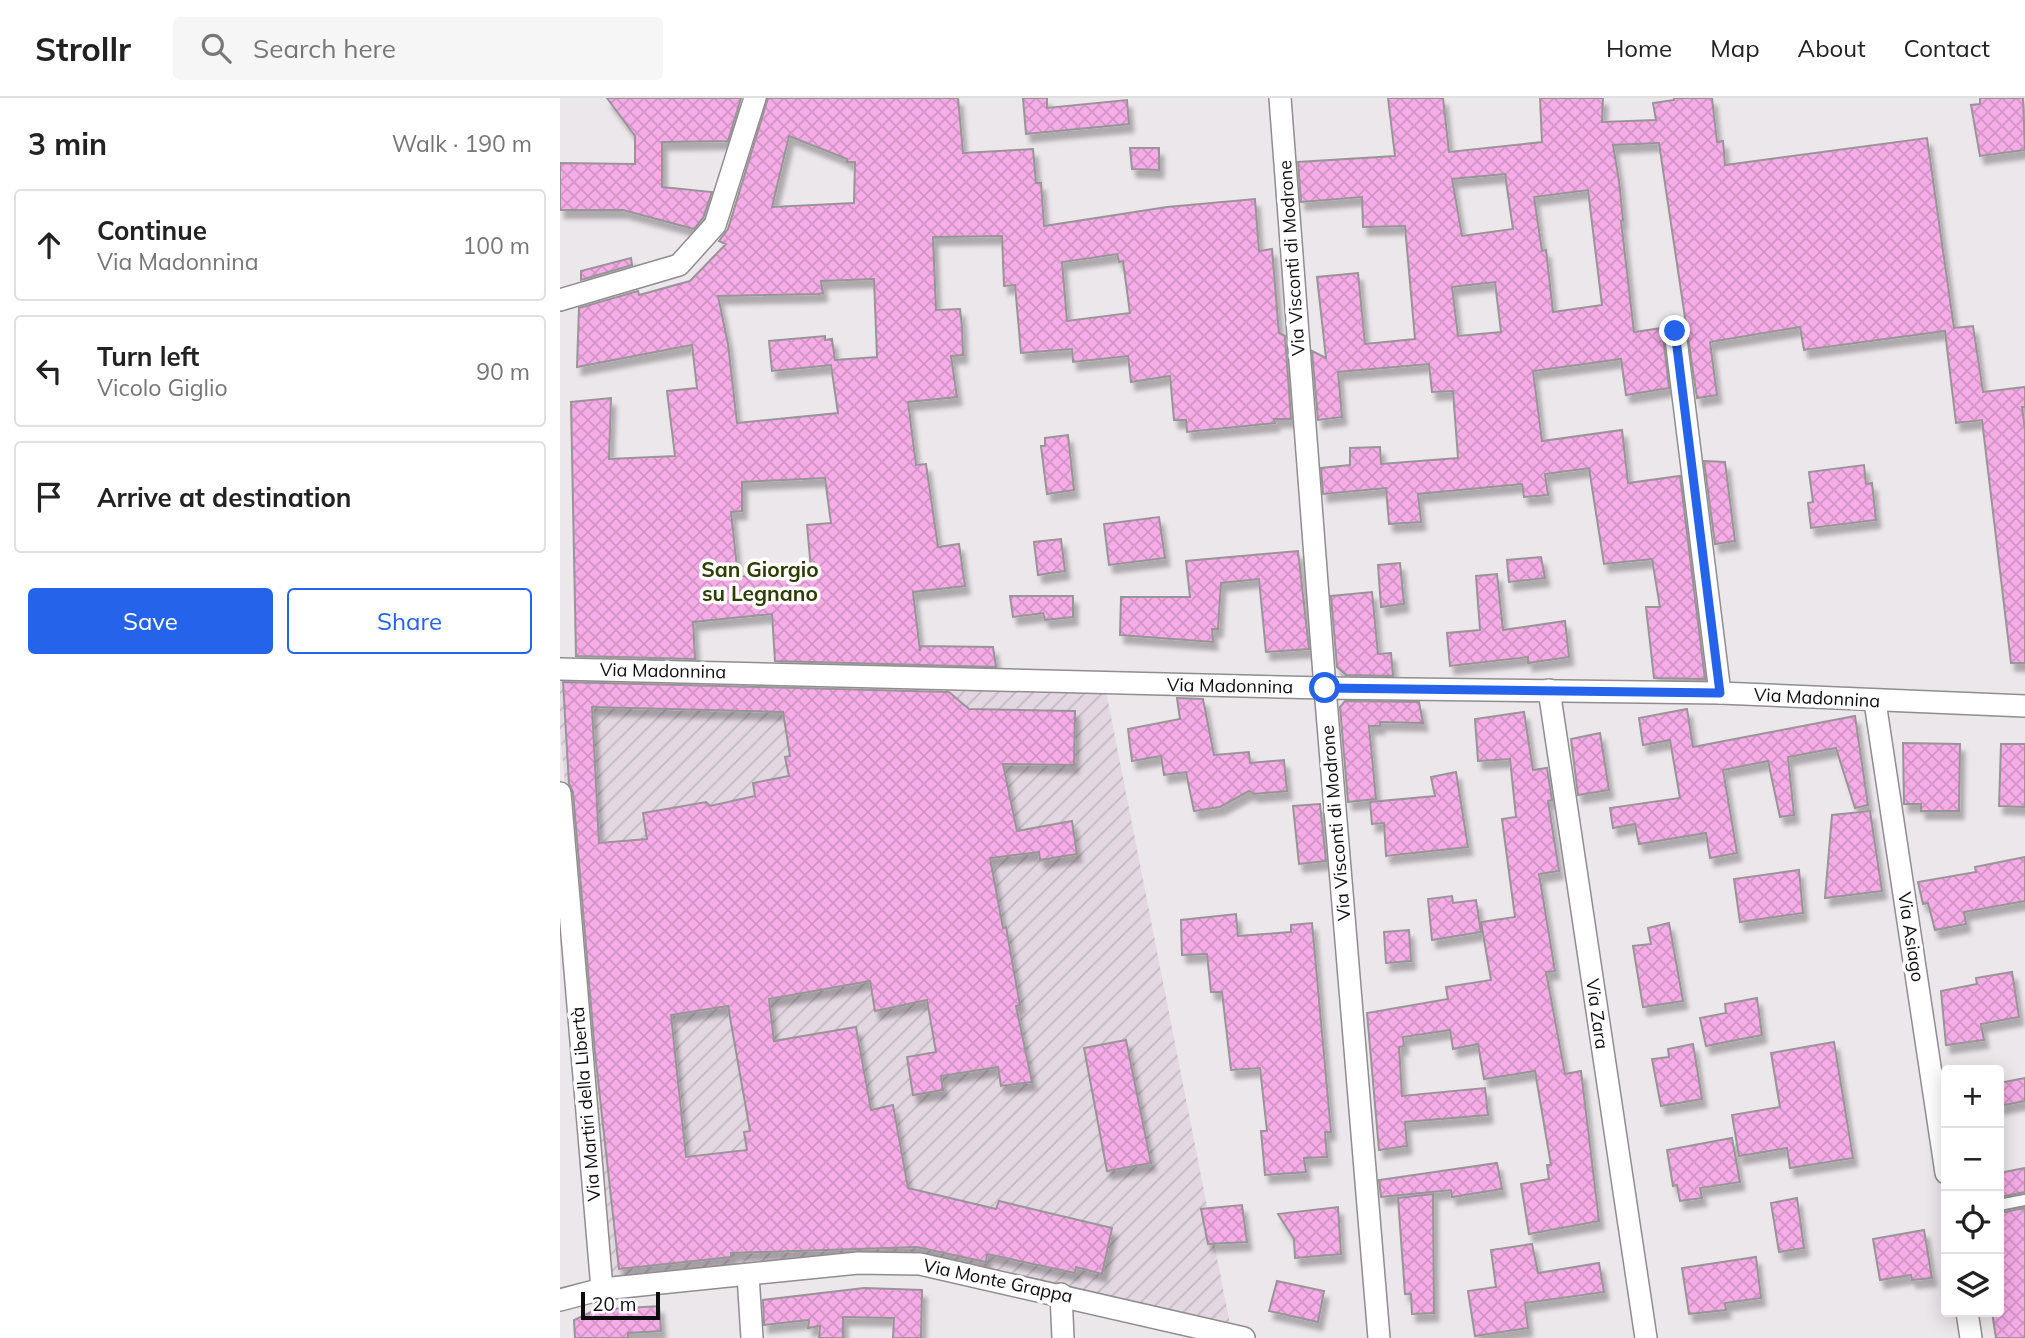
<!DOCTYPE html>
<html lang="en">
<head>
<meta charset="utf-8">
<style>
  :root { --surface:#fff; --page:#f6f6f6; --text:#222; --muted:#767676; --line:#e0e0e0; --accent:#2563eb }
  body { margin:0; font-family:Mulish,sans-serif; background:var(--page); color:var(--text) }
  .controls { position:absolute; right:21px; bottom:21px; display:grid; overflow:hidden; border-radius:7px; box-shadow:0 4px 18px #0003 }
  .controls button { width:63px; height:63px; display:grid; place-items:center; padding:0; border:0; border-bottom:2px solid var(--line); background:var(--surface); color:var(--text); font:35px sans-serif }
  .scale { position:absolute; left:21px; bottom:18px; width:79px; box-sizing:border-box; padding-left:7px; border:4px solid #0e0d0e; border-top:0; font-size:19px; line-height:24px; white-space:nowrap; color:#0e0d0e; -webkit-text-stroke:5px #fff; paint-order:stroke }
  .stop { position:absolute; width:21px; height:21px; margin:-16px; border:5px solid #2563eb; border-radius:50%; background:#fff }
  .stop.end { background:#2563eb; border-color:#fff; box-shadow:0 2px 7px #0008 }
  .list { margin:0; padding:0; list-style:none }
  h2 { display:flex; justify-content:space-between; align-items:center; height:91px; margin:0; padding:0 28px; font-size:30px }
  h2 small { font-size:23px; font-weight:400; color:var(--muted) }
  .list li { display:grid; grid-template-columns:46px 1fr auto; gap:21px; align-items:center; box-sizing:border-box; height:112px; margin:0 14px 14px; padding:0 14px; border:2px solid var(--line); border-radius:7px }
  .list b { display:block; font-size:26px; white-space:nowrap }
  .list p { margin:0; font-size:23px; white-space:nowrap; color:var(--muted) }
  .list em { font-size:23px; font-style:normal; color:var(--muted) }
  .actions { display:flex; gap:14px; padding:21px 28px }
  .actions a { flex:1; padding:16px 0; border:2px solid var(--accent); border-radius:7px; text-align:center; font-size:24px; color:var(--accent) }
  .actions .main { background:var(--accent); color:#fff }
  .icon { flex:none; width:38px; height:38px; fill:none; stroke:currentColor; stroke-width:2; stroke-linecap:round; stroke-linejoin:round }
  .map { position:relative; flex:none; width:1465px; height:1240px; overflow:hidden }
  header { display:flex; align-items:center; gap:42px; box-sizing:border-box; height:98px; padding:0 35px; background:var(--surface); border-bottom:2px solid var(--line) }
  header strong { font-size:33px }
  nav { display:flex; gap:38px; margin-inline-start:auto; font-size:24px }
  .search { width:490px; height:63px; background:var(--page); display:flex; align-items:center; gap:18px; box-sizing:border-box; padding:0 24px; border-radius:7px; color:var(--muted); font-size:26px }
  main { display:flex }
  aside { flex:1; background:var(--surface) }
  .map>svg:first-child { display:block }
</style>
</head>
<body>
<header>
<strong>Strollr</strong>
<div class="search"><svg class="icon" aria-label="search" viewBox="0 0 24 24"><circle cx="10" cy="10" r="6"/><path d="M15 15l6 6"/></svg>Search here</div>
<nav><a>Home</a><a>Map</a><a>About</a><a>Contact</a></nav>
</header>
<main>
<aside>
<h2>3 min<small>Walk · 190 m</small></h2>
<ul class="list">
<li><svg class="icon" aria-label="ahead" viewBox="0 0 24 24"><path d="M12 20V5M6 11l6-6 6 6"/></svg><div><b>Continue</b><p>Via Madonnina</p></div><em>100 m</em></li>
<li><svg class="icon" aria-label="left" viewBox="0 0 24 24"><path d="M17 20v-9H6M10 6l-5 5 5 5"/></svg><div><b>Turn left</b><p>Vicolo Giglio</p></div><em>90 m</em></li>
<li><svg class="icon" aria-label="arrive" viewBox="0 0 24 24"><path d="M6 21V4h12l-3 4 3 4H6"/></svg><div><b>Arrive at destination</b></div></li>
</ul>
<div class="actions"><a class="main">Save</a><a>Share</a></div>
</aside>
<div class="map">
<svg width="1465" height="1240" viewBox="0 0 1465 1240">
  <defs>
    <pattern id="industrial-furrows" width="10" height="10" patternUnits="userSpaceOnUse" patternTransform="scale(1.75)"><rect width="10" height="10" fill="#e3d8e1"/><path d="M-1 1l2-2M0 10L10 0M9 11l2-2" fill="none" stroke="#c2b8c0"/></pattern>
    <pattern id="building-cross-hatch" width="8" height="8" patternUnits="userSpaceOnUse" patternTransform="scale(1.75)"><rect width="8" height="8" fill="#f6ace7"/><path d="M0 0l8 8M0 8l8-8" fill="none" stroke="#d293c5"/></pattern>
    <filter id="shadow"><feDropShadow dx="4.5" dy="8" stdDeviation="2" flood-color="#0004"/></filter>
  </defs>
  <rect width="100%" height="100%" fill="#ece7eb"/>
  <path fill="url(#industrial-furrows)" d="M0,575L546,593L670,1226L360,1158L50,1181L0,632Z"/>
  <g fill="url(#building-cross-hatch)" stroke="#999498" stroke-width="2" fill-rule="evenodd" filter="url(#shadow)">
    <path d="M47,0H181L168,43L102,44V89L152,94L143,120L134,131L63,112H0V65L75,66V38Z"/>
    <path d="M208,0H398L403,55L473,51L476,85H481L484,128L607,109L695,101L699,153L712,151L719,235L725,238L731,321H714L715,325L627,334L626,322H614L610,278L571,284L568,258L513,264L512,251L461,255L455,187L444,188L442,138L373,139L376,212L400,211L402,229L403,257L391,258L397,299L348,304L356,367L366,366L378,449L399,446L405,488L353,494L360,553L361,548L433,549L436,569L215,563L212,516L133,524L135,561L16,558L11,304L51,300L49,361L115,358L107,293L137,290L132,247L17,269L19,210L78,193L79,197L130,183L166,146L159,143L168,131ZM229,38L287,61V64H295L294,105L212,109ZM557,156L559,164L563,163L570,215L507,223L502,164ZM314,181L317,259L275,262L272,241L265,242V238L209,243L212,273L271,267L278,315L177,325L168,246L158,198L258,196L263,195L261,183ZM265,380L271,425L247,427L251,471L178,479L171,414L182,413V384Z"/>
    <path d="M463,0H487V10L567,2L569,26L466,36Z"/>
    <path d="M828,0H883L889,54L982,44L980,0H1043L1042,24L1096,22L1093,5L1114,2V0H1152L1157,44L1163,43L1165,67L1367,40L1394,230L1413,228L1423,294L1465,289V309H1462L1465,331V565H1451L1422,322L1396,325L1385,233L1244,252L1240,229L1150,244L1157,297L1137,300L1099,45L1053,47L1059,83L1063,122L1061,123L1074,234L1102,230L1109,290L1066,297L1061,261L973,273L982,343L1062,332L1068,385L1120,378L1145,581L1094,580L1086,509H1100L1092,461L1044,466L1029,370L985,376L988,397L964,399L962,386L858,396L861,424L829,426L826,390L763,396L761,370L790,367V350L820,349L821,366L898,360L893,293L872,294L869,266L778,274L782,319L758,322L752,253L766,260L757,179L798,175L805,246L855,241L845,128L803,129L802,99L741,104L738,64L835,58ZM945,76L953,131L902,138L892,81ZM1028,92L1042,207L993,214L986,152L982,153L974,99ZM935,184L941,234L898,238L892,189Z"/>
    <path d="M1420,0H1463L1465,52L1420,58L1411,7L1420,6Z"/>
    <path d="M570,50H599V72L572,71Z"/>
    <path d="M71,160L72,167L21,182V173Z"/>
    <path d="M508,337L514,392L487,396L481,348H485V340Z"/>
    <path d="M1144,363L1165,364L1175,443L1155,446Z"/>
    <path d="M1304,367L1306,386L1312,385L1316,422L1251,430L1248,405L1253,404L1249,374Z"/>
    <path d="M599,419L605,460L549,467L544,426Z"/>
    <path d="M501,441L505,473L478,477L474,444Z"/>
    <path d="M738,453L749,551L706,554L699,481L661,485L658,531H652L653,544L560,537L561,499H630L626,463Z"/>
    <path d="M981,459L985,480L949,484L947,462Z"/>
    <path d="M840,465L844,506L821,509L818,467Z"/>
    <path d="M937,476L943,532L1005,523L1009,559L968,565V559L890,568L887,535L920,532L916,478Z"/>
    <path d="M812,494L818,556L831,555L833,578L786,577L777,569L771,498Z"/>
    <path d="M450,498H513V519L485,522L483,515L453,519Z"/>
    <path d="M3,584L389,594L409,611L515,613L514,667L443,666L457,733L512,723L517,756L480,762L479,754L430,760L443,830L446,829L460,907L456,908L472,984L441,988L438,969L381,978L383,992L353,997L347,959L376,954L367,902L315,913L310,883L209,901L214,943L296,929L311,1012L333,1007L348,1090L436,1111L439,1103L552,1130L542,1176L516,1169L515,1175L427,1156L426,1164L357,1149L171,1155V1159L59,1171L35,955L13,694L9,686ZM32,609L223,614L230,658L225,659L229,678L193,685L195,698L150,708L146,704L83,715L87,741L39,745ZM168,908L190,1033L184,1034L187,1052L126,1059L111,917Z"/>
    <path d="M617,600L643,601L654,657L689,654L690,665L724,662L727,693L694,696L689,693L660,709L634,713L626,674L604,677L601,658L572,663L568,631L620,621Z"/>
    <path d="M785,603L859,604L863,625L820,624V628H809L816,701L788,704L780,609Z"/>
    <path d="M1127,611L1133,649L1295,618L1308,707L1295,710L1276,650L1228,659L1234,717L1220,719L1208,663L1163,672L1177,755L1150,760L1146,735L1079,746L1075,726L1053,730L1050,710L1120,700L1110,642L1083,647L1079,620Z"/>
    <path d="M964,614L973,672L987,670L992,702L988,703L999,773L979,776L995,873L986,874L1005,976L1021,973L1039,1123L969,1136L961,1086L989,1081L987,1067H991L975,973L924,981L918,946L893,951L890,932L843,939L844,948L839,949L842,998L925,990L928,1017L845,1024L847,1048L819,1052L807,915L888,901L886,889L931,882L921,824L955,819L942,721L956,719L950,661L918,663L915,621Z"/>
    <path d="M1040,635L1049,692L1018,697L1011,641Z"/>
    <path d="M1343,645L1400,646L1399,713H1361V706H1344Z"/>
    <path d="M1441,646H1465V709L1439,708Z"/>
    <path d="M896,674L908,749L826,758L824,725L812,726L810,704L875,698L871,679Z"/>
    <path d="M760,706L766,763L739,766L733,708Z"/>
    <path d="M1310,713L1322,793L1265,800L1272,717Z"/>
    <path d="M1465,759V803L1404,814L1406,826L1375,832L1368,805L1363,806L1358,784L1416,774L1415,769Z"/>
    <path d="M1239,772L1243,815L1180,824L1174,781Z"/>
    <path d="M892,798L893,805L916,802L921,834L872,842L868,801Z"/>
    <path d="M676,816L678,838L731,834V827L752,825L771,1034H765L767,1059L744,1060L746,1074L705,1077L701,1033H707L700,970L671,972L662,894H651L647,856L622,857L621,822Z"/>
    <path d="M1109,825L1123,903L1083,909L1073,848L1091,846L1088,830Z"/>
    <path d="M849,832L851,863L826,865L824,834Z"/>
    <path d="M1452,874L1459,919L1421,926L1424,942L1386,947L1381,893L1417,886L1416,880Z"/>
    <path d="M1197,900L1202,937L1146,948L1140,920L1166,915L1165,906Z"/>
    <path d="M566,942L591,1065L547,1073L524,950Z"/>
    <path d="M1274,944L1293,1060L1230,1070L1227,1050L1179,1058L1172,1017L1220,1009L1211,955Z"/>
    <path d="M1133,946L1142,1001L1101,1008L1092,961L1109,959L1108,951Z"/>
    <path d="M1465,980V1003L1439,1008V985Z"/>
    <path d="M1172,1040L1180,1084L1140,1090L1142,1100L1120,1103L1117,1087L1113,1088L1107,1052Z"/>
    <path d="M937,1065L942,1091L892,1099L891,1092L821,1099L819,1082Z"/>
    <path d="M1465,1070V1094L1439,1099V1075Z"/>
    <path d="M873,1096L874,1215L852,1216L851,1196H845L838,1100Z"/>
    <path d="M1237,1100L1244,1150L1219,1154L1211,1105Z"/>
    <path d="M682,1107L687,1144L648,1146L641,1111Z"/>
    <path d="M778,1109L781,1156L735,1160L734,1141L718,1116Z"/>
    <path d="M1465,1110V1240H1436L1432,1214H1439V1115Z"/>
    <path d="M1364,1132L1372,1180L1352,1182L1351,1177L1320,1182L1313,1141Z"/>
    <path d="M972,1146L978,1175L1039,1165L1044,1194L965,1205L968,1230L915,1238L908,1193L936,1189L931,1152Z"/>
    <path d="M1196,1159L1201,1200L1165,1205L1166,1212L1129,1216L1122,1170Z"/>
    <path d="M717,1183L764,1193L758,1224L709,1213Z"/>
    <path d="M304,1190L362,1192L361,1240H333L334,1220L283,1219V1240H259L260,1228L248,1230L249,1222L204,1227L203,1202Z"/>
    <path d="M99,1208L101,1233L68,1235V1240H15L14,1222L35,1212Z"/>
  </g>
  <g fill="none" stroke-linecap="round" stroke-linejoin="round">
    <defs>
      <path id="lane" d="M1439,1107L1465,1102"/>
      <g id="street">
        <path d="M720,0L765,590L819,1240"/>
        <path d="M0,202L119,167L155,127L195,0"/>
        <path d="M1115,233L1160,595"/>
        <path d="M0,571L765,590L1160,595L1465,608"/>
        <path d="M989,592L1086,1240"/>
        <path d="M1315,604L1386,1075"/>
        <path d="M0,695L42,1191"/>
        <path d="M188,1177L192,1240"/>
        <path d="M501,1196L503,1240"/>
        <path d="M0,1202L42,1191L298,1165L360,1166L684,1240"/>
        <path d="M1407,1214L1411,1240"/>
      </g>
    </defs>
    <use href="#lane" stroke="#918c8f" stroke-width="14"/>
    <use href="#street" stroke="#918c8f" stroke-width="24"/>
    <use href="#lane" stroke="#fff" stroke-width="10"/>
    <use href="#street" stroke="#fff" stroke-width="21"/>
  </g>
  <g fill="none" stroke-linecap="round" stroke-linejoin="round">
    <path stroke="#2563eb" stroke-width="9" d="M765,590L1160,595L1115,233"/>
  </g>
  <g text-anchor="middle" stroke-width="7" stroke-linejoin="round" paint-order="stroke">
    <g font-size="18" fill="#0e0d0e" stroke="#fff">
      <text transform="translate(732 160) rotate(-94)" y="6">Via Visconti di Modrone</text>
      <text transform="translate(103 573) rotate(1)" y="6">Via Madonnina</text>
      <text transform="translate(670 588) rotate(1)" y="6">Via Madonnina</text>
      <text transform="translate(1257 600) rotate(3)" y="6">Via Madonnina</text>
      <text transform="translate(776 725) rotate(-95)" y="6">Via Visconti di Modrone</text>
      <text transform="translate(1351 839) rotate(81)" y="6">Via Asiago</text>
      <text transform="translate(1037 916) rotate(82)" y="6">Via Zara</text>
      <text transform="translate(26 1006) rotate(-95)" y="6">Via Martiri della Libertà</text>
      <text transform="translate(438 1183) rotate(12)" y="6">Via Monte Grappa</text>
    </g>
    <g font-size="21" font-weight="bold" fill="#2e3d03" stroke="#fff">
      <text x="200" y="479">San Giorgio<tspan x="200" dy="24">su Legnano</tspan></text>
    </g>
  </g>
</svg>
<div class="controls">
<button>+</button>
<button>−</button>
<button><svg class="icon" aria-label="locate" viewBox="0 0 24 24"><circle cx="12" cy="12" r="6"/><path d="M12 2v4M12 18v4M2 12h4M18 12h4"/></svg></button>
<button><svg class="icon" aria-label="layers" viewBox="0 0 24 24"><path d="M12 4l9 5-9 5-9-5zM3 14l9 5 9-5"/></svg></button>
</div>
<div class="scale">20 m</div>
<div class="stop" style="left:765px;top:590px"></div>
<div class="stop end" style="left:1115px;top:233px"></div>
</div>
</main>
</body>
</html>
